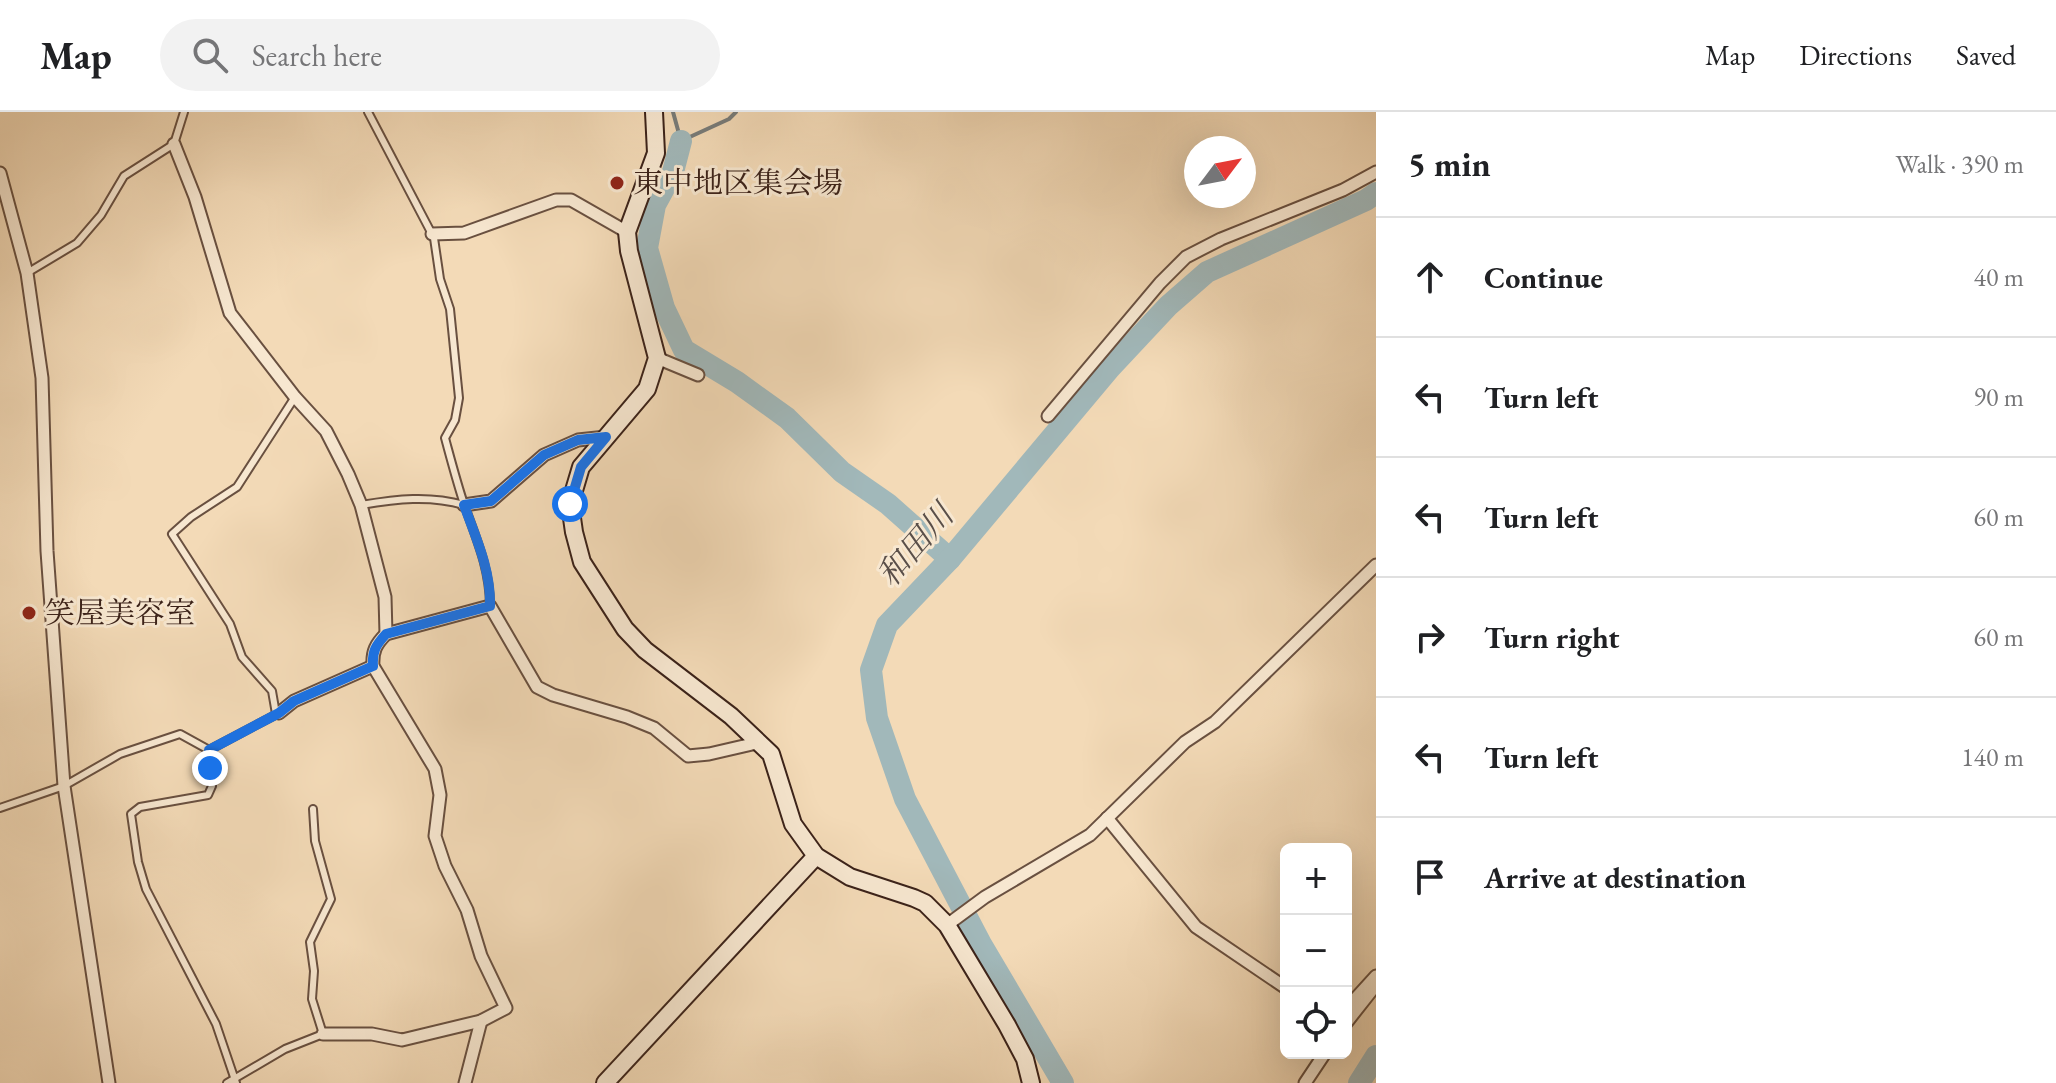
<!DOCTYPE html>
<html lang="en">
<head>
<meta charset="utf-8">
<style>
  :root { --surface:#fff; --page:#f2f2f2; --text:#202124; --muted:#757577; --line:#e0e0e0 }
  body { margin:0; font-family:"EB Garamond","Noto Serif JP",serif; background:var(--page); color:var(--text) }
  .controls { position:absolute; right:24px; bottom:24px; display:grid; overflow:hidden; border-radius:12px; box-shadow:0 8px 32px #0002 }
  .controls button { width:72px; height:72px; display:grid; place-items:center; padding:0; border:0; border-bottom:2px solid var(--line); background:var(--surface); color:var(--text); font:40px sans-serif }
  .compass { position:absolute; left:1184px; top:24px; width:72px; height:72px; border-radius:50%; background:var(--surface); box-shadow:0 8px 32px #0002; rotate:58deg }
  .stop { position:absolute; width:24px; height:24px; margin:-18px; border:6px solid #1a73e8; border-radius:50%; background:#fff }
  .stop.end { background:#1a73e8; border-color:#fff; box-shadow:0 2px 8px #0008 }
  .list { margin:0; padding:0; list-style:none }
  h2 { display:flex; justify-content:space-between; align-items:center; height:104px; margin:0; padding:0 32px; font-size:34px }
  h2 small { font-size:26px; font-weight:400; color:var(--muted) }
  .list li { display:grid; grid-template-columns:52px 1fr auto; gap:24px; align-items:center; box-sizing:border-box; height:120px; padding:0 32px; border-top:2px solid var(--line) }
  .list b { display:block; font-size:30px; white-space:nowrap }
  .list em { font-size:26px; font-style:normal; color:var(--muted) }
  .icon { flex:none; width:44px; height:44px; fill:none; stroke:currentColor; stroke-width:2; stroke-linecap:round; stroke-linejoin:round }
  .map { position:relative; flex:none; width:1376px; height:971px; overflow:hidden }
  header { display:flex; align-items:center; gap:48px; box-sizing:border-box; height:112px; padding:0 40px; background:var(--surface); border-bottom:2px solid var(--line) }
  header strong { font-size:38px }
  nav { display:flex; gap:44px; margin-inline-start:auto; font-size:28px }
  .search { width:560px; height:72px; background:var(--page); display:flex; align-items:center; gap:20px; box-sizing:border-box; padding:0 28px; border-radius:44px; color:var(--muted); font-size:30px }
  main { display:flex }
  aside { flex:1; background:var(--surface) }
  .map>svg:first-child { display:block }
</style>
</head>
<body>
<header>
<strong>Map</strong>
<div class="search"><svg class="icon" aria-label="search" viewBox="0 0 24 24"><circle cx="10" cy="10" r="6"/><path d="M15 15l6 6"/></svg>Search here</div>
<nav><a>Map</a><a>Directions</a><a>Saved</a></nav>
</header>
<main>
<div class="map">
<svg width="1376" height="971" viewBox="0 0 1376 971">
  <rect width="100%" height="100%" fill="#f3dab7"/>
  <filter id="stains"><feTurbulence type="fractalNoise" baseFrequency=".0025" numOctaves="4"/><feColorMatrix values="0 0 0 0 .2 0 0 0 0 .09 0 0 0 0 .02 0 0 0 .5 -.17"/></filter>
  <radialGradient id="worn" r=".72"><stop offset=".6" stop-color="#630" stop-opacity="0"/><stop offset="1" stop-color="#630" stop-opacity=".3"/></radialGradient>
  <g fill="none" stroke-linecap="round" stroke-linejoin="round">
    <path stroke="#787c7a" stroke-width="4" d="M673,0L681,29L729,7L736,0"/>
    <g stroke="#a1b8ba" stroke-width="22">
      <path d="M681,29L673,60L655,93L647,136L664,196L684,238L737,270L787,306L842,360L888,392L950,447"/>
      <path d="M1063,971L981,832L905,687L877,606L871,558L887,513L950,447L1110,256L1168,194L1207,160L1366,88L1376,81"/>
      <path d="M1359,971L1376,944"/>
    </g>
    <defs>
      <g id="lane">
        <path d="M368,0L434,126L440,167L450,197L459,286L455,308L445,326C451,348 457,371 464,392C476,426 490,457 490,494"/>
        <path d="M27,161L77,131L101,103L124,64L174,32L184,0"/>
        <path d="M361,393C397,387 429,383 464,393"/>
        <path d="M276,602L272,579L242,545L230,512L172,422L191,405L237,375L295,285"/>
        <path d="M209,638L212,674L208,683L140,695L131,702L138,750L146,777L216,912L236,971"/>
        <path d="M0,696L64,674L120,642L180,622L209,638L279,601"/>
        <path d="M227,971L285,937L323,922L312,887L314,859L310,830L331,787L315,729L313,697"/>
      </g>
      <g id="street">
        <path d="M174,32L195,85L230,201L295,285L326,319L348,362L361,393L385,485L386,522"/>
        <path d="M0,61L27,161L42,266L47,439L64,674L109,971"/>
        <path d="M432,122L464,121L556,88H571L627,120"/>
        <path d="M657,246L698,263"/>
        <path d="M1048,304L1160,171L1186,145L1221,127L1343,78L1376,60"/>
        <path d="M464,393L491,389L544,343L578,328L606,325"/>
        <path d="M279,601L294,589L373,554"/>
        <path d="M1107,706L1196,815L1286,876"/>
        <path d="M947,813L985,785L1090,723L1185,630L1215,610L1376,453"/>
        <path d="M1346,897L1376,864"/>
        <path d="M1346,911L1376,873"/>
        <path d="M323,922H372L402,928L481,909L506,896L481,844L467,798L445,754L435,724L440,683L435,657L373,554C372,539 376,532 386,522L490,494L537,575L553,583L627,605L654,616L688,644L709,642L761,630"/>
        <path d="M465,971L481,909"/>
        <path d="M1305,971L1325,941"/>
      </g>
      <g id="secondary">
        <path d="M654,0L656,41L627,120L629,139L657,246L647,277L581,355L570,392L574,420L582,450L625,517L645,538L731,604L771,642L793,712L816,744L850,765L914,786L925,791L947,813L1007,913L1025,947L1031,971"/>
        <path d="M605,971L816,744"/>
      </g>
    </defs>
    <use href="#lane" stroke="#695040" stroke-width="10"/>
    <use href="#street" stroke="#695040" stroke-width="15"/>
    <use href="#secondary" stroke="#3b2219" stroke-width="20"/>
    <use href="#lane" stroke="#f7e7d0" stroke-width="6"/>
    <use href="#street" stroke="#f7e7d0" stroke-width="11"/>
    <use href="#secondary" stroke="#f7e7d0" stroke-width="16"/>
  </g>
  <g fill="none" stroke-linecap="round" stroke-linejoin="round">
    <path stroke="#1a73e8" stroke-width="10" d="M210,656L209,638L279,601L294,589L373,554C372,539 376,533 386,522L490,494C491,458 476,426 464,393L491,389L544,343L578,328L606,325L581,355L570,392"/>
  </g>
  <g fill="#8f2418" stroke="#f7e7d0" stroke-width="3">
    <circle cx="617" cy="71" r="8"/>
    <circle cx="29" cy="501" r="8"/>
  </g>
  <g text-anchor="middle" stroke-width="6" stroke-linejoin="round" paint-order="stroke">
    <g font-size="30" fill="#3b2219" stroke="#f7e7d0" text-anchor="start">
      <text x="633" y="81">東中地区集会場</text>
      <text x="45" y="511">笑屋美容室</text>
    </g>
    <g font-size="32" font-style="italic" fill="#5a4f49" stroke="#f7e7d0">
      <text transform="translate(915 433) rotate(-49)" y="11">和田川</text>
    </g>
  </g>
  <rect width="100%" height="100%" filter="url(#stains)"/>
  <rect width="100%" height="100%" fill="url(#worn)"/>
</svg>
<div class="controls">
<button>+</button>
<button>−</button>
<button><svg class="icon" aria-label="locate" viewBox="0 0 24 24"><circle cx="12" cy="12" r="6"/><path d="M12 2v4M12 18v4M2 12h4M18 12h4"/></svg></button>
</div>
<svg class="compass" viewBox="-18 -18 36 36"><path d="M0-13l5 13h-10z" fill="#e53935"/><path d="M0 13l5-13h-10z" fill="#757577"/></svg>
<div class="stop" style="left:570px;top:392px"></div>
<div class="stop end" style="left:210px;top:656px"></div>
</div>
<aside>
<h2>5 min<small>Walk · 390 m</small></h2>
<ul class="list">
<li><svg class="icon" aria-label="ahead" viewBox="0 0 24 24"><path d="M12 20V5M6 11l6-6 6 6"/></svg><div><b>Continue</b></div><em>40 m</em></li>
<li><svg class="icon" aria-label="left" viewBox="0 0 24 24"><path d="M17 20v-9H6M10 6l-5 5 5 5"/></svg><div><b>Turn left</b></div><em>90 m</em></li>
<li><svg class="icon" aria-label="left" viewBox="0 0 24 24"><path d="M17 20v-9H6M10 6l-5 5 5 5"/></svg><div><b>Turn left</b></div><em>60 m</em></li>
<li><svg class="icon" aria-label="right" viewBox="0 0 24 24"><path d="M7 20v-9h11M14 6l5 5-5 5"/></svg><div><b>Turn right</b></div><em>60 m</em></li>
<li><svg class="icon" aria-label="left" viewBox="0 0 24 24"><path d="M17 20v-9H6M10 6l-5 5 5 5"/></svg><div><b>Turn left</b></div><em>140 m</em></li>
<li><svg class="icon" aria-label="arrive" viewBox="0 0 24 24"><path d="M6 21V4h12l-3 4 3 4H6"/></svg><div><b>Arrive at destination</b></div></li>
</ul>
</aside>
</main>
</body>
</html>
